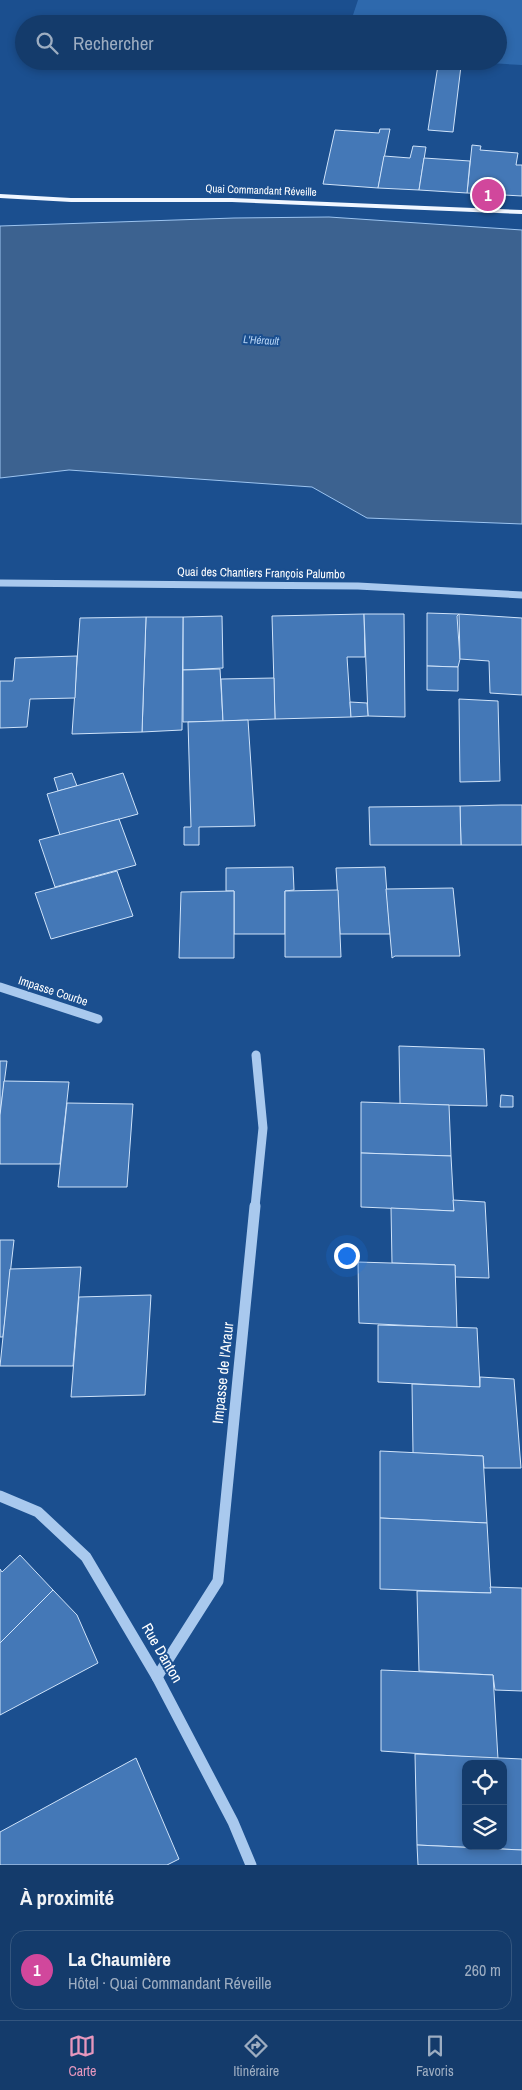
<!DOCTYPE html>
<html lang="fr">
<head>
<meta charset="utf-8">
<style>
  :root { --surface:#143b6b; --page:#214673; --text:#f1f3f6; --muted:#9dadc1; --line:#33557e; --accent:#e797bd }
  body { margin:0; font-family:"Archivo Narrow",sans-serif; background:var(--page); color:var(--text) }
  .controls { position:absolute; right:15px; bottom:15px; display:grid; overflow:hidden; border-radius:10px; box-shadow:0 2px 8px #0003 }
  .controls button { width:45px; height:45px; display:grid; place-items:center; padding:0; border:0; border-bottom:1px solid var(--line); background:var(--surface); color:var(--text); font:25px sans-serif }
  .you { position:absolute; left:346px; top:1255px; width:18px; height:18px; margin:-12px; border:4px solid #fff; border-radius:50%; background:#1a73e8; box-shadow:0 0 0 8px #1a73e833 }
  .badge { display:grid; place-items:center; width:32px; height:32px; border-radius:50%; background:var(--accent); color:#fff; font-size:16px; font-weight:700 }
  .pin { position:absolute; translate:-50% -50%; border:2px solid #fff; box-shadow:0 1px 5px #0006 }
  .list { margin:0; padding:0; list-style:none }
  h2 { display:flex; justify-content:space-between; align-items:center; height:65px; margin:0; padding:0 20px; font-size:21px }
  h2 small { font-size:16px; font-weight:400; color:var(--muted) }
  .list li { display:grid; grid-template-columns:32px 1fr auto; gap:15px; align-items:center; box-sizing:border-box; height:80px; margin:0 10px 10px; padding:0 10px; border:1px solid var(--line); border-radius:15px }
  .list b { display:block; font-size:19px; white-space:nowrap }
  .list p { margin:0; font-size:16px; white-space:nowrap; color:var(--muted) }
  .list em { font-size:16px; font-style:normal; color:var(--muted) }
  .icon { flex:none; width:28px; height:28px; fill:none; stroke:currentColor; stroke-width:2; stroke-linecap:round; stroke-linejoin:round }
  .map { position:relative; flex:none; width:522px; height:1865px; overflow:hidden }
  .search { position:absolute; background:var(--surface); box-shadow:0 2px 8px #0003; left:15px; right:15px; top:15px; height:55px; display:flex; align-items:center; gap:12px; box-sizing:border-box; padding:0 18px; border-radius:28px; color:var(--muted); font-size:19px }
  .sheet { height:155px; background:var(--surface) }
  nav { display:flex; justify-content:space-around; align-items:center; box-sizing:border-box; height:70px; border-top:1px solid var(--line); background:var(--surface); font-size:14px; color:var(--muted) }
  nav a { display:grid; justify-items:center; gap:2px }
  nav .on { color:var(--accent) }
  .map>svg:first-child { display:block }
</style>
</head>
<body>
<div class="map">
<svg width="522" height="1865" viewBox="0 0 522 1865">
  <rect width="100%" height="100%" fill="#1b4f8f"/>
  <path fill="#2e69ad" d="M358,0H522V65L457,61H498V24H350Z"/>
  <path fill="#3c6290" stroke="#9cc4f0" d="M329,217L522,230V524L367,518L312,487L69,470L0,478V226L234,218Z"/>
  <g fill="#4478b7" stroke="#cfe3fa" fill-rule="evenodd">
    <path d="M438,65L461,66L453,132L428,130Z"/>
    <path d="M380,129H390L378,188L323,184L335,130L379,133Z"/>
    <path d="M472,145L481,146L480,150L518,153L516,165H522V196L467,193Z"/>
    <path d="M413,146L426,147L419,190L378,188L384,156L410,158Z"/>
    <path d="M424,158L470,161L467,193L419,190Z"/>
    <path d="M427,613L459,614L457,616L460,659L458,667L427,666Z"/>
    <path d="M364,614L365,657H347L351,717L275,719L272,616Z"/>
    <path d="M364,614H404L405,717L368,716Z"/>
    <path d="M459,614L522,618V695L490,693L489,661L460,659Z"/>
    <path d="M222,616L223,668L183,670V617Z"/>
    <path d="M146,617H183L182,730L142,732Z"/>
    <path d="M146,617L142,732L72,734L80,618Z"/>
    <path d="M77,656L75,698L30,699L27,727L0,728V681H13L15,658Z"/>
    <path d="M427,666L458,667V691L427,690Z"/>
    <path d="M220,669L223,721L183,722V670Z"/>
    <path d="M274,678L275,719L223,721L221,679Z"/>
    <path d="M459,699L498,701L500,781L460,782Z"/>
    <path d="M350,702L367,703L368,716L351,717Z"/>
    <path d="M248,720L255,826L199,827V845H184V827H191L188,722Z"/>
    <path d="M72,773L77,786L58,791L54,778Z"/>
    <path d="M123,773L138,814L60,835L47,794Z"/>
    <path d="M501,805H522V845H461L460,806Z"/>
    <path d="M460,806L461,845H370L369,807Z"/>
    <path d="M119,819L136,865L55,887L39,840Z"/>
    <path d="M293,867L294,890L285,891V934H234V891H226V868Z"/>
    <path d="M385,867L390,934H340L336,868Z"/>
    <path d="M117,871L133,916L51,939L35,893Z"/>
    <path d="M453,888L460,956H395L392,958L386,889Z"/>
    <path d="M338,890L341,957H285V891Z"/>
    <path d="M234,891V958H179L181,892Z"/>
    <path d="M399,1046L484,1049L487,1106L400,1104Z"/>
    <path d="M0,1061H7L0,1115Z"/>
    <path d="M4,1081L69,1082L60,1164H0V1115Z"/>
    <path d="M501,1095L513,1096V1107H500Z"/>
    <path d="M361,1102L449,1105L451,1156L361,1153Z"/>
    <path d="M67,1103L133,1104L127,1187H58Z"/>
    <path d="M361,1153L451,1156L454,1211L361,1207Z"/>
    <path d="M453,1200L485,1202L489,1278L455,1277V1265L392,1263L391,1208L454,1211Z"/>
    <path d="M0,1240H14L3,1337H0Z"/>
    <path d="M358,1262L455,1265L457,1328L359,1323Z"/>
    <path d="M81,1267L73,1366H0L10,1269Z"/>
    <path d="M151,1295L145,1395L71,1397L79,1297Z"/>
    <path d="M378,1325L477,1328L480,1387L378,1382Z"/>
    <path d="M480,1377L514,1379L521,1468H484L483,1456L413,1453L412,1384L480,1387Z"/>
    <path d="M380,1451L483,1456L487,1523L380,1518Z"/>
    <path d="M380,1518L487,1523L491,1593L380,1589Z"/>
    <path d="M20,1555L53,1590L0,1643V1569L2,1572Z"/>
    <path d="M490,1587L522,1588V1691L495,1690L493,1675L419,1671L417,1591L491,1593Z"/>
    <path d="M53,1590L77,1615L98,1663L0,1715V1643Z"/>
    <path d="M381,1670L493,1675L498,1759L381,1751Z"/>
    <path d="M415,1754L522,1759V1850L417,1845ZM466,1764H503V1846H466Z"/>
    <path d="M136,1758L179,1859L167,1865H0V1832Z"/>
    <path d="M417,1845L522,1850V1865H418Z"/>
  </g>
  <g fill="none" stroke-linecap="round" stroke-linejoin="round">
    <path stroke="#a9c9ee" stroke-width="7" d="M0,583L358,586L522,595"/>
    <g stroke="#a9c9ee" stroke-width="9">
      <path d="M0,987L98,1019"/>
      <path d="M255,1207L263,1128L256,1055"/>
    </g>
    <g stroke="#a9c9ee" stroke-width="11">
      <path d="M0,1496L38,1512L86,1557L157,1677L233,1822L251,1865"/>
      <path d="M157,1677L218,1581L255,1206"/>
    </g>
    <path fill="#f0f6ff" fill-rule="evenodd" d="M0,194L71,198H232L522,210V214L232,202H71L0,198Z"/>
  </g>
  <g text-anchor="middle" stroke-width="4" stroke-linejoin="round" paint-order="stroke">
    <g font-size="11" fill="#fff" stroke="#1b4f8f">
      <text transform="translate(261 190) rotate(2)" y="4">Quai Commandant Réveille</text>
    </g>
    <g font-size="11" font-style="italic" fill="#b5d3f5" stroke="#1b4f8f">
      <text transform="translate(261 340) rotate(3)" y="4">L'Hérault</text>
    </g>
    <g font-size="12" fill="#fff" stroke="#1b4f8f">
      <text transform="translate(261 573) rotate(1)" y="4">Quai des Chantiers François Palumbo</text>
      <text transform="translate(53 991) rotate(18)" y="4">Impasse Courbe</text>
    </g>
    <g font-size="15" fill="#fff" stroke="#1b4f8f">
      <text transform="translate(223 1373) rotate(-84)" y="5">Impasse de l'Araur</text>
      <text transform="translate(162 1653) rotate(60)" y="5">Rue Danton</text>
    </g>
  </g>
</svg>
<div class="controls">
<button><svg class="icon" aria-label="locate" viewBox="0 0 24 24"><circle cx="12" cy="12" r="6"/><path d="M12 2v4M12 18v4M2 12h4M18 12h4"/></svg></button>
<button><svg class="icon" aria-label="layers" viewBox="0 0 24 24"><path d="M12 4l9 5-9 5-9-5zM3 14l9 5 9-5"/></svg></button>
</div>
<div class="you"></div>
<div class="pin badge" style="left:488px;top:195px;background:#d1479c">1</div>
<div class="search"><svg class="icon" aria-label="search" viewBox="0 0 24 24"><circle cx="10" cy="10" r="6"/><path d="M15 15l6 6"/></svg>Rechercher</div>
</div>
<section class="sheet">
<h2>À proximité<small></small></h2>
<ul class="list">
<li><span class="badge" style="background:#d1479c">1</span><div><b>La Chaumière</b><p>Hôtel · Quai Commandant Réveille</p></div><em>260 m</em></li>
</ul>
</section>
<nav>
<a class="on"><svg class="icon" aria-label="map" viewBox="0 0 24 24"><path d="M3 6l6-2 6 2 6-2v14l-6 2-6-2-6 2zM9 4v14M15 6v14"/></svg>Carte</a>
<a><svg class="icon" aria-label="directions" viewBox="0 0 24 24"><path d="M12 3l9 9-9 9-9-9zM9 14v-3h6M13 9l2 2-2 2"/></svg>Itinéraire</a>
<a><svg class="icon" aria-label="saved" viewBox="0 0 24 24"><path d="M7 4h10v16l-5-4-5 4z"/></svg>Favoris</a>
</nav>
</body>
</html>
